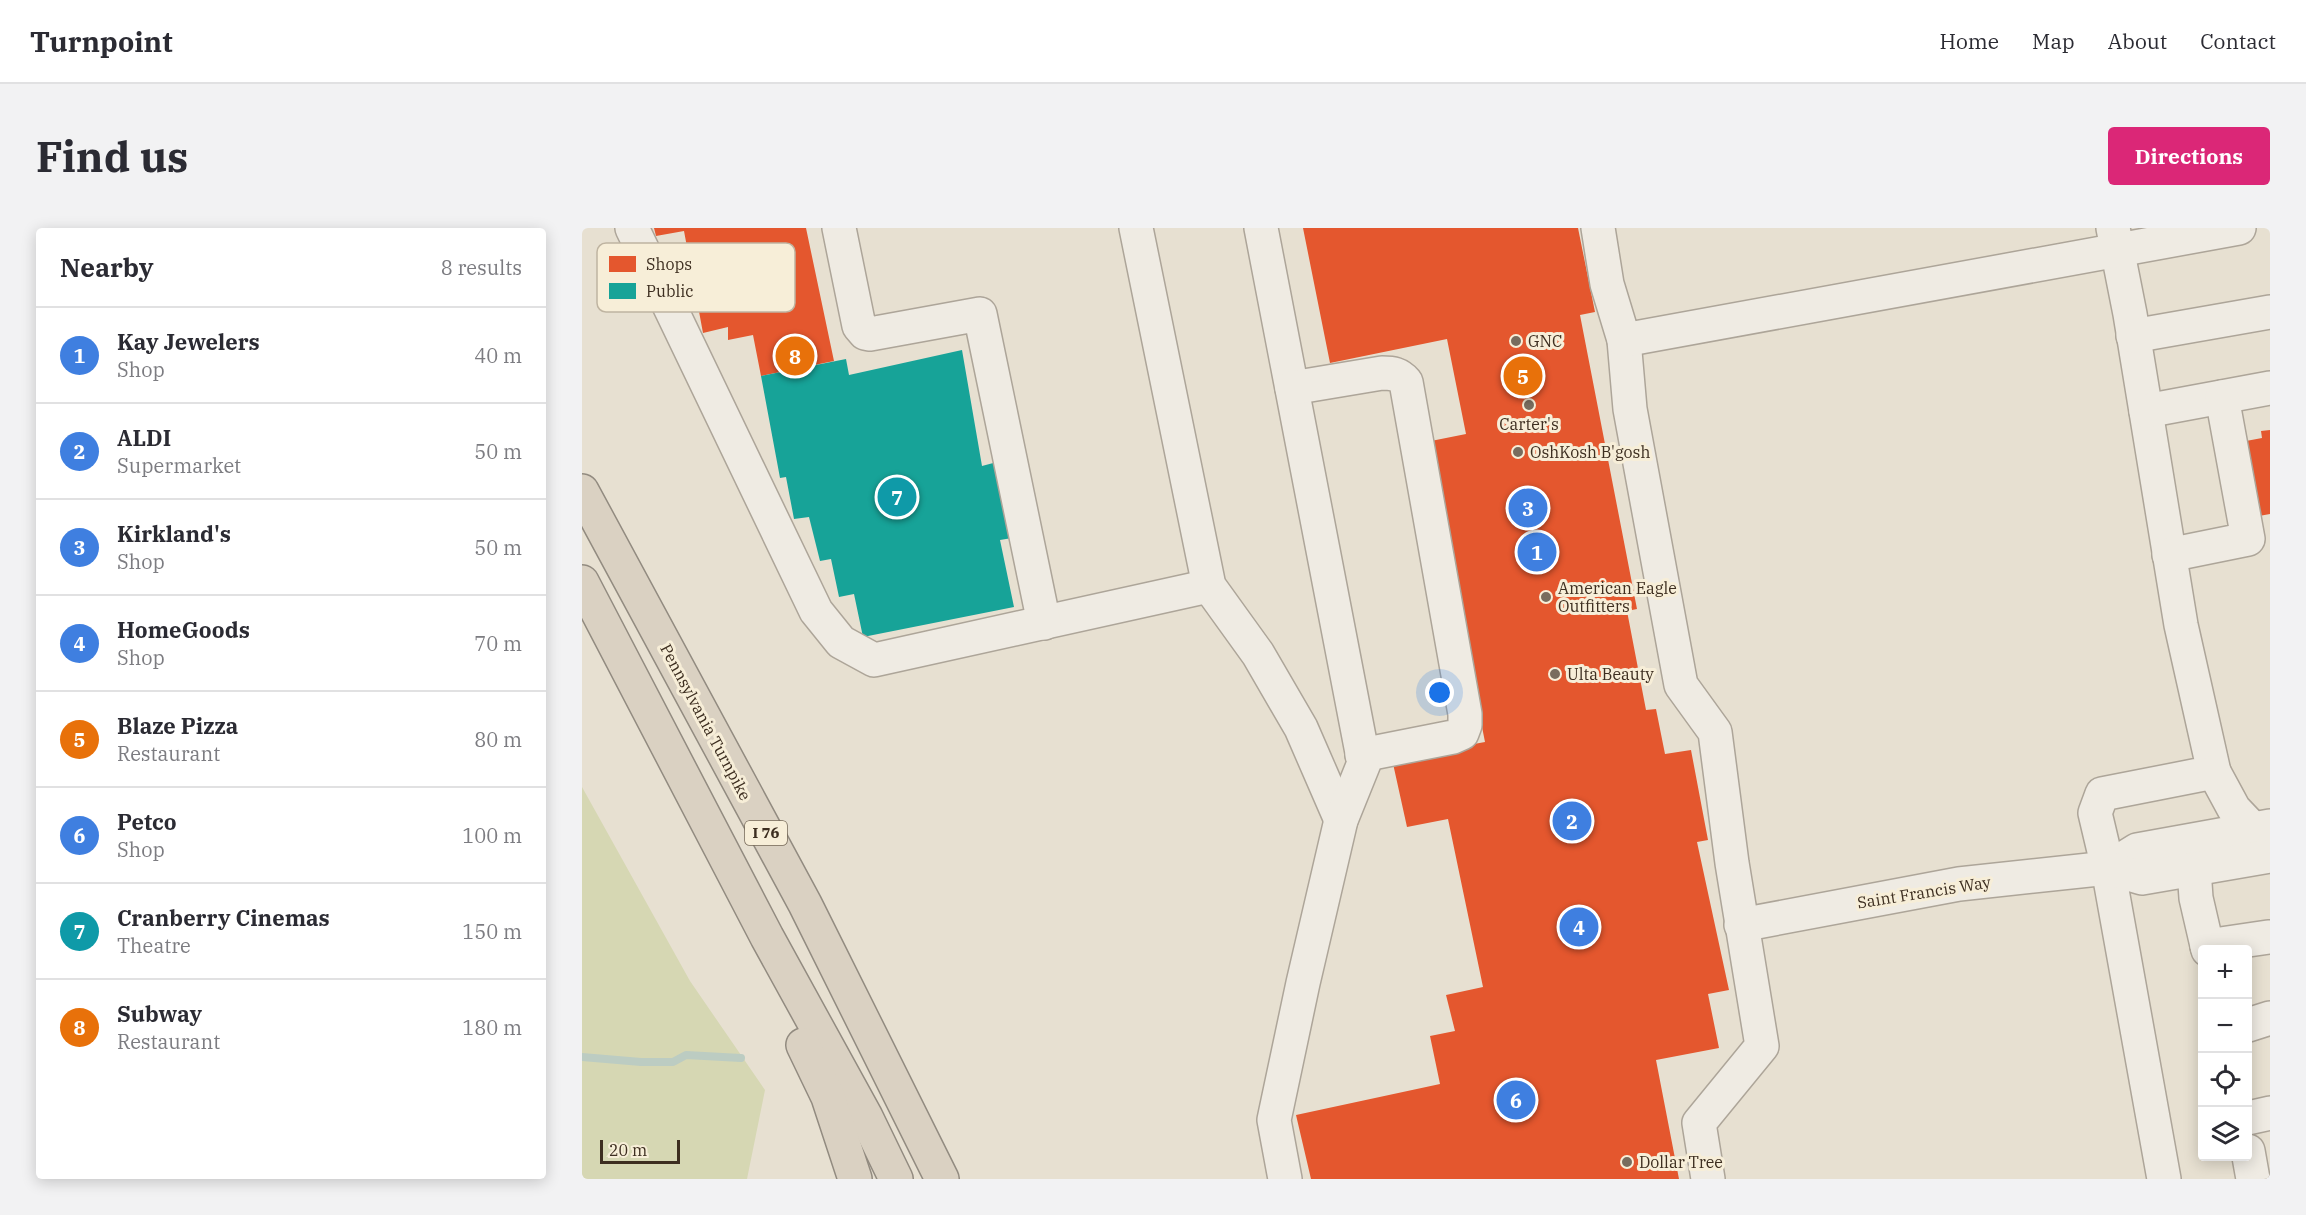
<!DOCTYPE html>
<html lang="en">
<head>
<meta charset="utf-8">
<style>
  :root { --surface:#fff; --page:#f2f2f3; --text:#2b2b33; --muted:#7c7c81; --line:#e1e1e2; --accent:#db2777 }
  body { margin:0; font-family:"IBM Plex Serif",serif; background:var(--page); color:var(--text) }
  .controls { position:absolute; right:18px; bottom:18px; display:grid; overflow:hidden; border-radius:6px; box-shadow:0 3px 15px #0003 }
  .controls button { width:54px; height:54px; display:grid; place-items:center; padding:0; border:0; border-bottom:2px solid var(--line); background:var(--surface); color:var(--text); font:30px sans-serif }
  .scale { position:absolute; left:18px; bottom:15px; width:80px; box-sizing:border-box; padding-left:6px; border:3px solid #3d2e20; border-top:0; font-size:16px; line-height:21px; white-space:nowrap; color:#3d2e20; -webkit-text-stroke:4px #f7eed8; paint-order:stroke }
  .you { position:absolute; left:858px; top:465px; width:21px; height:21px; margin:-15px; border:4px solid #fff; border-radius:50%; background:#1a73e8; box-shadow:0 0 0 9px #1a73e833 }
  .badge { display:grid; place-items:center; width:39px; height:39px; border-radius:50%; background:var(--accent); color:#fff; font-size:20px; font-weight:700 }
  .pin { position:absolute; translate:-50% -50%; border:3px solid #fff; box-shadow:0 2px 6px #0006 }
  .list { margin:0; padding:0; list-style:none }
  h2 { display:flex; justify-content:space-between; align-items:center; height:78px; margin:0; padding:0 24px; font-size:26px }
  h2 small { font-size:20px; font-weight:400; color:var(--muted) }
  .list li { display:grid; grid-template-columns:39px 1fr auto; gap:18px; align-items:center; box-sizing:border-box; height:96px; padding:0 24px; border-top:2px solid var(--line) }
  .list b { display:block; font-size:22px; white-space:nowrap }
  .list p { margin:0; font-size:20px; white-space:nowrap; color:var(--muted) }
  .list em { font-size:20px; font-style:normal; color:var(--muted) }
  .icon { flex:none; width:33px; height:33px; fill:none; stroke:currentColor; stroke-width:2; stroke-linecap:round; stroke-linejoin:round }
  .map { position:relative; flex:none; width:1688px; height:951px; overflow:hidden; border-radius:6px }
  header { display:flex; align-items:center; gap:36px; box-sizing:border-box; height:84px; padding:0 30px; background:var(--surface); border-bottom:2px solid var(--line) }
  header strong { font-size:28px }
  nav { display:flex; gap:33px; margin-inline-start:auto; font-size:21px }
  .intro { display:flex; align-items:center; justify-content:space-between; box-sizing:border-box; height:144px; padding:0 36px }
  h1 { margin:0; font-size:42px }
  .button { padding:15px 27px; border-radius:6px; background:var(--accent); color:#fff; font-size:21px; font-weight:700 }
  main { display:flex; gap:36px; padding:0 36px }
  aside { flex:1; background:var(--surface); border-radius:6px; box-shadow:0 3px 15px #0003 }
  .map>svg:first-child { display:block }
</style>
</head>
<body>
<header>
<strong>Turnpoint</strong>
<nav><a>Home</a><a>Map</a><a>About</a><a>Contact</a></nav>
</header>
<div class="intro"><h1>Find us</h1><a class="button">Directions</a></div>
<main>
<aside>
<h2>Nearby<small>8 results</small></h2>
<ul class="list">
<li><span class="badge" style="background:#3f7fe0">1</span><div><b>Kay Jewelers</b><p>Shop</p></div><em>40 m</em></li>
<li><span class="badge" style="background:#3f7fe0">2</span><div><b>ALDI</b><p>Supermarket</p></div><em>50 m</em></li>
<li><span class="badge" style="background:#3f7fe0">3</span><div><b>Kirkland's</b><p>Shop</p></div><em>50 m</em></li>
<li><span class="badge" style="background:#3f7fe0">4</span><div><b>HomeGoods</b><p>Shop</p></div><em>70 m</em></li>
<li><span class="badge" style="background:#e8710a">5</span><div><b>Blaze Pizza</b><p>Restaurant</p></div><em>80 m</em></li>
<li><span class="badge" style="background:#3f7fe0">6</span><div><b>Petco</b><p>Shop</p></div><em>100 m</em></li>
<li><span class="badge" style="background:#0f9aa8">7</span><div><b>Cranberry Cinemas</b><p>Theatre</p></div><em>150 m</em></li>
<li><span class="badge" style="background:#e8710a">8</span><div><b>Subway</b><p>Restaurant</p></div><em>180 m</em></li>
</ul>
</aside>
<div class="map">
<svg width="1688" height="951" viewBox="0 0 1688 951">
  <rect width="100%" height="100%" fill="#e7e0d1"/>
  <path fill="#d6d7b3" d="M0,559L108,753L183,862L165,951H0Z"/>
  <g fill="#e4572e">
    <path d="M72,0H224L252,133L179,148L171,107L146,112V99L121,105L102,3L74,8Z"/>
    <path d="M721,0H996L1013,84L998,87L1055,381L1045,383L1064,482L1074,481L1083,526L1109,522L1126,612L1115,614L1147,762L1126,766L1137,820L1074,832L1097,951H729L714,887L858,856L848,808L873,803L864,767L901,759L866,591L825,599L810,531L903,514L844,214L884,206L865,111L748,135Z"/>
    <path d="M1688,202V286L1677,288L1664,213L1680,210L1679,203Z"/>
  </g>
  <path fill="#17a398" d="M380,122L400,238L415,234L430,310L418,312L432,379L281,409L272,366L257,369L249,331L238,333L227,289L212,291L204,249L198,250L179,148L264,131L267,147Z"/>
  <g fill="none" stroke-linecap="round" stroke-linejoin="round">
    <path stroke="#bcccc2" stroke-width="8" d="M0,829L59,834H91L104,827L159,830"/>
    <defs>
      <g id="minor">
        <path d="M50,0L234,383L259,414L292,432L627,358"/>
        <path d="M257,0L277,98L283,105L288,106L398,86L462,395"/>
        <path d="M554,0L627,358L676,426L719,500L759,592"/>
        <path d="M679,0L782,535L759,592L721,755L692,892L703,951"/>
        <path d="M1016,0L1025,56L1042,112L1048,181L1099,457L1133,504L1150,635L1180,818L1117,895L1126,951"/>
        <path d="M1531,0L1548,86L1599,397L1632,544L1520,566L1513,585L1526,640L1582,951"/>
        <path d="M1551,108L1688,84"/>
        <path d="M1042,112L1657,0"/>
        <path d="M710,160L800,145C811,145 817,146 824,154L883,486V497L880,505L871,509L780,527"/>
        <path d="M1564,183L1688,160"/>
        <path d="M1587,327L1666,311L1640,169"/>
        <path d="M1632,544L1652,581L1671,601"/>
        <path d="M1526,640L1555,622L1688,598"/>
        <path d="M1612,641L1614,670L1626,722"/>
        <path d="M1159,697L1377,656L1526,640L1560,650L1688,628"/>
        <path d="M1625,718L1686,709"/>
        <path d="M1666,797L1688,790"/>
        <path d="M1666,890L1688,885"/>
        <path d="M1666,923L1671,951"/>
      </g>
      <g id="highway">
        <path d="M0,263L223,676L360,951"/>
        <path d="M0,354L185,709L284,889L314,951"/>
        <path d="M221,817L246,869L273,951"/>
      </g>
    </defs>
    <use href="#minor" stroke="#ada599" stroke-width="36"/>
    <use href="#highway" stroke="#928b80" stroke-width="36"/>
    <use href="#minor" stroke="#efebe3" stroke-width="33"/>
    <use href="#highway" stroke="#dad1c2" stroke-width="33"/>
  </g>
  <g fill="#786c5e" stroke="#f7eed8" stroke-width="2">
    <circle cx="934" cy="113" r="6"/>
    <circle cx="947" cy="177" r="6"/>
    <circle cx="936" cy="224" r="6"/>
    <circle cx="964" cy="369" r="6"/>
    <circle cx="973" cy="446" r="6"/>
    <circle cx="1045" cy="934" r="6"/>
  </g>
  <g text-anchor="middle" stroke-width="6" stroke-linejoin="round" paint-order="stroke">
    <rect fill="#f7eed8" stroke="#756857" stroke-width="1.5" x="163" y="593" width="42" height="24" rx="4.5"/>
    <g font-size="15" font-weight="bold" fill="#3d2e20">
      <text x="184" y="610">I 76</text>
    </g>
    <g font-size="16" fill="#3d2e20" stroke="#f7eed8" text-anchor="start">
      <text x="946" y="119">GNC</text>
      <text x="947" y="202" text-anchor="middle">Carter's</text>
      <text x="948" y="230">OshKosh B'gosh</text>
      <text x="976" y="366">American Eagle<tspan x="976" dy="18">Outfitters</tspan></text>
      <text x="985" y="452">Ulta Beauty</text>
      <text x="1057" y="940">Dollar Tree</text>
    </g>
    <g font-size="16" fill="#3d2e20" stroke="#f7eed8">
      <text transform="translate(124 494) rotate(62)" y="6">Pennsylvania Turnpike</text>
      <text transform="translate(1342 664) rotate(-9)" y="6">Saint Francis Way</text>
    </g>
  </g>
  <rect x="15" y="15" width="198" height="69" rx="9" fill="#f7eed8" stroke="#bfb4a1" stroke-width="1.5"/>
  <rect x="27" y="28" width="27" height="16" fill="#e4572e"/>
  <rect x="27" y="55" width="27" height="16" fill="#17a398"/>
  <g font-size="16" fill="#3d2e20">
    <text x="64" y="42">Shops</text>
    <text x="64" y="69">Public</text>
  </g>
</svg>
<div class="controls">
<button>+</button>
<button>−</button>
<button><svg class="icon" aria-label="locate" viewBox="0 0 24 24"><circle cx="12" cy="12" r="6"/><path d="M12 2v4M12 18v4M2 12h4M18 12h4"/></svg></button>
<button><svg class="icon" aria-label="layers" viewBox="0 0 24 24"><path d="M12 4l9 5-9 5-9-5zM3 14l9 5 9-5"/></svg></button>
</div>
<div class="scale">20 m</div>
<div class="you"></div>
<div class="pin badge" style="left:955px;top:324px;background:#3f7fe0">1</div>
<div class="pin badge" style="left:990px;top:593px;background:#3f7fe0">2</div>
<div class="pin badge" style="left:946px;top:280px;background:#3f7fe0">3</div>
<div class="pin badge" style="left:997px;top:699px;background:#3f7fe0">4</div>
<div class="pin badge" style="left:941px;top:148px;background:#e8710a">5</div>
<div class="pin badge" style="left:934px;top:872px;background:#3f7fe0">6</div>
<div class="pin badge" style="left:315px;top:269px;background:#0f9aa8">7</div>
<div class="pin badge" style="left:213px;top:128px;background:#e8710a">8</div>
</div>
</main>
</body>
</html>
